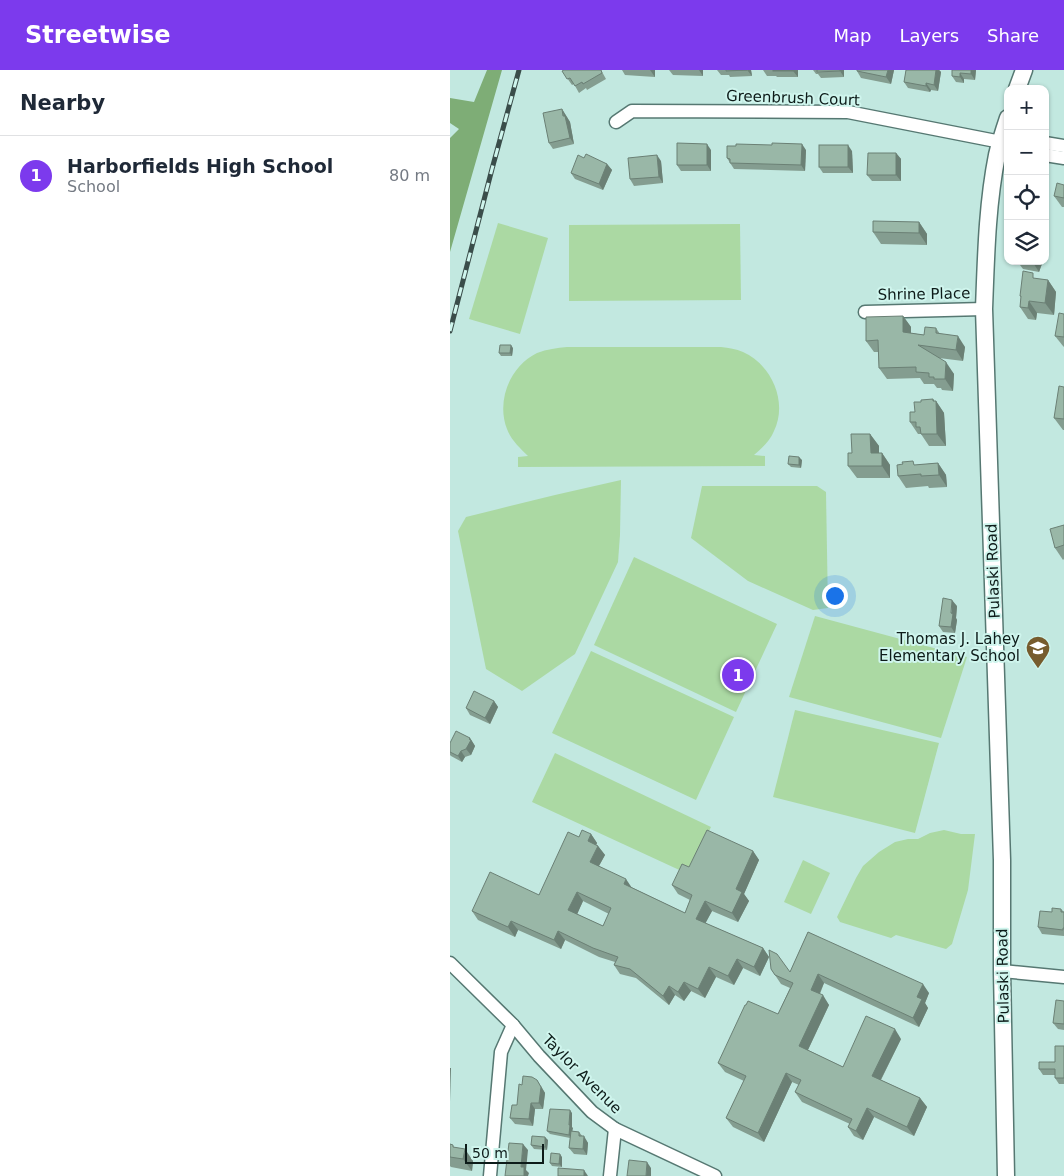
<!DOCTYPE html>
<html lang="en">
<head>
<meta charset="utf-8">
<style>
  :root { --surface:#fff; --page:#f2f2f3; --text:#1f2937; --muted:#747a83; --line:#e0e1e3; --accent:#7c3aed }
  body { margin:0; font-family:"DejaVu Sans",sans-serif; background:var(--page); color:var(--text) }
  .controls { position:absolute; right:15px; top:15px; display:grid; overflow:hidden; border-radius:10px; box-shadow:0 1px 4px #0004 }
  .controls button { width:45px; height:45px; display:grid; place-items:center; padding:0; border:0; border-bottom:1px solid var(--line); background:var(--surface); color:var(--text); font:25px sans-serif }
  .scale { position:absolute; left:15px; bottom:12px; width:79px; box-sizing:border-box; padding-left:5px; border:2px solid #0d1b19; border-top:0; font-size:14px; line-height:18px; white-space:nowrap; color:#0d1b19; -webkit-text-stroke:4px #cff5ed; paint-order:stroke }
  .you { position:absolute; left:384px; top:525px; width:18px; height:18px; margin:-12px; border:4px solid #fff; border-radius:50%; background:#1a73e8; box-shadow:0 0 0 8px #1a73e833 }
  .badge { display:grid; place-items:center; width:32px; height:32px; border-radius:50%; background:var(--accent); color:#fff; font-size:16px; font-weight:700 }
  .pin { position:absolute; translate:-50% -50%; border:2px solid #fff; box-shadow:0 1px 5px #0006 }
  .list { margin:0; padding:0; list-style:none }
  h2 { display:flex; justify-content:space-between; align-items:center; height:65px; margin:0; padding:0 20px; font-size:21px }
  h2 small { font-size:16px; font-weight:400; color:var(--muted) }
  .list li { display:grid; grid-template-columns:32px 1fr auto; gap:15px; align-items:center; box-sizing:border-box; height:80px; padding:0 20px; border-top:1px solid var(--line) }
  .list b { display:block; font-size:19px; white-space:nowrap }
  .list p { margin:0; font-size:16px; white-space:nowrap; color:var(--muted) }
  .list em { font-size:16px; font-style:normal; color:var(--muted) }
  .icon { flex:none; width:28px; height:28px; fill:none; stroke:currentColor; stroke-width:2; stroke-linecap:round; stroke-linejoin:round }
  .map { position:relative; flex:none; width:614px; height:1106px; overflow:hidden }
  header { display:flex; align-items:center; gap:30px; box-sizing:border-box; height:70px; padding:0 25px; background:var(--accent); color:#fff }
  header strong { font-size:24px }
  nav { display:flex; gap:28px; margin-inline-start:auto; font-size:18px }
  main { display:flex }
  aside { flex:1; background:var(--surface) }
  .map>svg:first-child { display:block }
</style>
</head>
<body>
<header>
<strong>Streetwise</strong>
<nav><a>Map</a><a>Layers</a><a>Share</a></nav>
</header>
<main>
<aside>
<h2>Nearby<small></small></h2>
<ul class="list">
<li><span class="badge">1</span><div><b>Harborfields High School</b><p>School</p></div><em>80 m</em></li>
</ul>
</aside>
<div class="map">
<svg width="614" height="1106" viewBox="0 0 614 1106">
  <rect width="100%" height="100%" fill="#c2e8e0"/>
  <g fill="#abd9a3">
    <path d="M48,153L98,168L70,264L19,249Z"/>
    <path d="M290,154L291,230L119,231V155Z"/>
    <path d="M117,277H271C279,278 286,279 293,282C322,295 338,332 324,361C320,371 312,378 304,385L315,386V396L68,397V387L78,386C70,378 61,370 57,359C46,331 60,296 87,283C97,279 107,278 117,277Z"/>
    <path d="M171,410L170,465L168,492L125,584L72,621L36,599L8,461L16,447L105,425Z"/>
    <path d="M252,416H367L376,422L378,538L363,540L298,511L241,468Z"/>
    <path d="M184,487L327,554L286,642L144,575Z"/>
    <path d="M365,546L517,587L491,668L339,627Z"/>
    <path d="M141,581L284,647L246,730L102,663Z"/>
    <path d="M345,640L489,673L465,763L323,727Z"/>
    <path d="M105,683L261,757L238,804L82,732Z"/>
    <path d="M494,760L511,764H525L518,820L502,874L496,879L446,865L441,868L390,852L387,847L406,808L413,796L429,782L445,772L458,769H468L480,763Z"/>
    <path d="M353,790L380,803L361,844L334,832Z"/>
  </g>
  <path fill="#7ead76" d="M37,0H52L0,182V68L9,59L0,53V28L24,32Z"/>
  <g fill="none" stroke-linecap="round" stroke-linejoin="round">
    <defs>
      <g id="minor">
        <path d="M166,52L182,41L398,42L551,72L558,71"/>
        <path d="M595,73L614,76"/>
        <path d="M595,85L614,88"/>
        <path d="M415,242L534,239"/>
        <path d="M0,893L63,955L89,986L142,1042L165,1059L265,1106"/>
        <path d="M552,901L614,907"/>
        <path d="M40,1106L51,982L63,955"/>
        <path d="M160,1106L165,1059"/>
      </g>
      <g id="major">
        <path d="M567,19L574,0"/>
        <path d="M556,1106L552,901V790L534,239C536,187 537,135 547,85C550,72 554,60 558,48"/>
      </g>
    </defs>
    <use href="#minor" stroke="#567872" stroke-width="15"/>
    <use href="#major" stroke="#567872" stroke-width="19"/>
    <use href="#minor" stroke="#fff" stroke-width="12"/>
    <use href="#major" stroke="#fff" stroke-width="16"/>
    <defs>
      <path id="rail" d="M0,261L42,99L69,0"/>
    </defs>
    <use href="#rail" stroke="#3a4d4a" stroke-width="5"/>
    <use href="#rail" stroke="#cff5ed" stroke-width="3" stroke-dasharray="9" stroke-linecap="butt"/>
  </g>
  <g fill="#849d90" fill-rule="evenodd">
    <path d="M151,0L156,9L137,20L136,18L129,23L124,14L122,15L112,1Z"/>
    <path d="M172,0H205V7L175,5Z"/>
    <path d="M219,0H253V6L223,5Z"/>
    <path d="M267,0H301L302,6L280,7L279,5H271Z"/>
    <path d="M313,0H348V7H327L326,6H317Z"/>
    <path d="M363,0H394V7L371,8L368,4H366Z"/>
    <path d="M444,0L441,14L411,8L407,1Z"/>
    <path d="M456,0H489L491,2L488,21L481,20L480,22L458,18L454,12Z"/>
    <path d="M502,0H526L525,10L514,9V13L506,12L502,6Z"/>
    <path d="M112,39L120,52L124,74L103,79L99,73Z"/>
    <path d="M261,80V101H231L227,95Z"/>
    <path d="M356,80L355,101L284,99L277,88Z"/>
    <path d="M402,81L403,103H373L369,97Z"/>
    <path d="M446,83L451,89V111H422L417,105Z"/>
    <path d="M134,88L157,94L162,100L153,120L125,109L121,103Z"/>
    <path d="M211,91L213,113L184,116L180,109Z"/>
    <path d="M614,115V137H612L604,126Z"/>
    <path d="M469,152L477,164V175L431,174L423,162Z"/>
    <path d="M567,191H593L589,202L573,199Z"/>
    <path d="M587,209L598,210L606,222L604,245L587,243L586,250L578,249L570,237L571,227L570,226Z"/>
    <path d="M614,244V277L613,276L605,266Z"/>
    <path d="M453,246L461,257V263L474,265L486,258L490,264L515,277L513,291L489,288L504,304L503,321L492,320L491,318H487L484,314H474L470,308L437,309L429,298L428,282H424L416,271Z"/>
    <path d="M63,278L62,286H51L49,283Z"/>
    <path d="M614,317V360H613L604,348Z"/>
    <path d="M483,329L484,331H486L494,343L496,376H479L471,364H468L460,352L465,342L471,332Z"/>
    <path d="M420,364L429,376V383H432L440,395V408H407L398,396L402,383Z"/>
    <path d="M352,390L351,398L341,397L338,394Z"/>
    <path d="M488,393L496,405L497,417L479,418L478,416L456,418L448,406L466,395Z"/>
    <path d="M614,455V489L613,490L605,478Z"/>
    <path d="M507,536L506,548L507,550L505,563L493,562L489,556Z"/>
    <path d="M44,631L48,637L40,654L20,645L16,638Z"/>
    <path d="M20,668L25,676L21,685L15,687L12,692L1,686L0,685V673Z"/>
    <path d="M141,764L147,773L146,775L148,776L155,785L149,796L181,817L235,843L240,830L228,824L222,815L239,797L303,781L309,790L294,824L299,831L288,852L262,841L255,853L313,878L319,887L310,906L293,898L284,915L266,907L255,928L241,921L234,931L225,925L219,935L186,908L170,904L164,895L165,892L149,887L115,870L111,879L68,860L65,867L28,850L22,841L89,825L129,767ZM133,831L159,844L153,856L127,844Z"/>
    <path d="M611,839L614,842V866L592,864L588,857L602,842Z"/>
    <path d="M358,862L479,923L475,933L478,938L469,957L374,913L370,924L379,935L358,980L393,997L451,969L431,1010L470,1028L477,1037L464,1066L424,1047L413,1070L404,1066L398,1057L400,1054L352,1032L345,1022L349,1015L342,1012L314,1072L283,1057L276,1048L294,1011L275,1002L268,993L328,944L340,918L331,914L321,899L340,902Z"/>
    <path d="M614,931V960L608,959L603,953Z"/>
    <path d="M614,976V1014H609L605,1008V1005H593L589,999L605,992Z"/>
    <path d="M91,1016L95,1023L93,1039H85L83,1056L65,1054L60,1048L67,1035Z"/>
    <path d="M122,1043V1061L129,1062L138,1073L137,1085L124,1084L119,1078L120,1068L100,1064L97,1061Z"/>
    <path d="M98,1070L97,1080L84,1079L81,1075Z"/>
    <path d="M0,1074L23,1091L22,1101L1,1097L0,1096Z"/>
    <path d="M112,1087V1097L102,1096L100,1093Z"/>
  </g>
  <g fill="#6b8075">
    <path d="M200,0H205V7Z"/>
    <path d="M249,0H253V6Z"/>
    <path d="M297,0H301L302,6Z"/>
    <path d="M343,0H348V7L343,1Z"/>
    <path d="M390,0H394V7L390,1Z"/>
    <path d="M438,0H444L441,14L436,7Z"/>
    <path d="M486,0H489L491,2L488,21L484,15Z"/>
    <path d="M521,0H526L525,10L521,4Z"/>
    <path d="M510,3L514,9V13L510,7Z"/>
    <path d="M476,13L481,20L480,22L476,16Z"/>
    <path d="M112,39L120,52L124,74L120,68Z"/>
    <path d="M257,74L261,80V101L257,95Z"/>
    <path d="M352,74L356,80L355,101L351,95Z"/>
    <path d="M398,75L402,81L403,103L398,97Z"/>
    <path d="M446,83L451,89V111L446,105Z"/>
    <path d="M207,85L211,91L213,113L209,107Z"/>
    <path d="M157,94L162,100L153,120L149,114Z"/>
    <path d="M469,152L477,164V175L469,163Z"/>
    <path d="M582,191H593L589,202Z"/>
    <path d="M598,210L606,222L604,245L595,233Z"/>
    <path d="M579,231L587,243L586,250L578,238Z"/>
    <path d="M453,246L461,257V273L453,262Z"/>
    <path d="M508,266L515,277L513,291L506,280Z"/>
    <path d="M61,275L63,278L62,286L60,283Z"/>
    <path d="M496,292L504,304L503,321L495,309Z"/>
    <path d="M483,329L486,334V331L494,343L496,376L487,364Z"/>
    <path d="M420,364L429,376V395L421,383Z"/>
    <path d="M432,383L440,395V408L432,396Z"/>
    <path d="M349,387L352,390L351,398L349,395Z"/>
    <path d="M488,393L496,405L497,417L489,405Z"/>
    <path d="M502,530L507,536L506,548L507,550L505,563L501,557Z"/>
    <path d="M44,631L48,637L40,654L35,648Z"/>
    <path d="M20,668L25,676L21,685L16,679Z"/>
    <path d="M11,681L15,687L12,692L8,686Z"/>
    <path d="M141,764L147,773L144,780L138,771Z"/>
    <path d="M148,776L155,785L146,801L140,792Z"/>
    <path d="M303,781L309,790L294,824L299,831L288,852L282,843L286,819Z"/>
    <path d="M176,809L182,818L174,814Z"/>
    <path d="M127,822L133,831L125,849L118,840Z"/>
    <path d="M255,831L262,841L253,858L246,849Z"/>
    <path d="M61,851L68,860L65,867L58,857Z"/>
    <path d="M108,861L115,870L111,879L104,870Z"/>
    <path d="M313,878L319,887L310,906L304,897Z"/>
    <path d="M287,889L293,898L284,915L278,906Z"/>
    <path d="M259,897L266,907L255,928L248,919Z"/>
    <path d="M368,904L374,913L367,929L361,920Z"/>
    <path d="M234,912L241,921L234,931L228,922Z"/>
    <path d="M473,914L479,923L475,933L478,938L469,957L463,948L467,927Z"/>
    <path d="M219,916L225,925L219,935L213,926Z"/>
    <path d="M373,925L379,935L355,986L349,976Z"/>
    <path d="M445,959L451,969L428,1015L422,1006Z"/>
    <path d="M0,998H1L0,1032Z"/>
    <path d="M336,1003L342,1012L314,1072L308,1063Z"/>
    <path d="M87,1010L95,1023L93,1039L89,1033Z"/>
    <path d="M470,1028L477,1037L464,1066L457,1057Z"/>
    <path d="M81,1033L85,1039L83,1056L79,1049Z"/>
    <path d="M417,1038L424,1047L413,1070L406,1061Z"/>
    <path d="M120,1040L122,1043V1057L123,1058L121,1068L119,1065Z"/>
    <path d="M134,1066L138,1073L137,1085L133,1079Z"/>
    <path d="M95,1067L98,1070L97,1080L95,1077Z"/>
    <path d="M73,1074L78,1080L76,1100L79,1103L78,1106H74L71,1097Z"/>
    <path d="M15,1079L23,1091L22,1101L13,1089Z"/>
    <path d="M110,1084L112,1087V1097L109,1094Z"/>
    <path d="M197,1092L201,1098V1106H196Z"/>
    <path d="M134,1100L138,1106H134Z"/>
  </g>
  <g fill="#99b7a7" stroke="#6b8075" fill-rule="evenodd">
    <path d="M114,0H151L152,3L133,14L132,12L125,16L120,8L117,9L112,1Z"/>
    <path d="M276,0H297L276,1Z"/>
    <rect x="323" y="0" width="20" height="1"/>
    <path d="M367,0H390V1L367,2Z"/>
    <path d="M407,0H438L436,7L407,1Z"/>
    <path d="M456,0H486L484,15L476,13V16L454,12Z"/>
    <path d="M502,0H521V4L510,3V7L502,6Z"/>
    <path d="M112,39L113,46H115L120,68L99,73L93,43Z"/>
    <path d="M227,73L257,74V95H227Z"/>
    <path d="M322,73L352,74L351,95L280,93V89L277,88V76H286V74L322,75Z"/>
    <rect x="369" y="75" width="29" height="22"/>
    <path d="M418,83H446V105H417Z"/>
    <path d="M136,84L157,94L149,114L121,103L128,85L134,88Z"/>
    <path d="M207,85L209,107L180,109L178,88Z"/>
    <path d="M607,113L614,115V128L604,126Z"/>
    <path d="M423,151L469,152V163L423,162Z"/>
    <path d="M573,201L583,203V208L598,210L595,233L579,231L578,238L570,237L571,226H570Z"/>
    <path d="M609,243L614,244V267L605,266Z"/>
    <path d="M453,246V262L474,265L475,257L486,258V263L508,266L506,280L468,275L496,292L495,309H484V307H479V303L466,302V297L429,298L428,270L416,271V247Z"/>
    <path d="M50,275H61L60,283H49Z"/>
    <path d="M609,316L614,317V349L604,348Z"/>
    <path d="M483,329V331H486L487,364H471L470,357H466V352H460V342H465L464,332H471V330Z"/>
    <path d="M401,364H420L421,383H432V396H398V383H402Z"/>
    <path d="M339,386L349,387V395L338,394Z"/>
    <path d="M463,391L464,395L488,393L489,405L471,406V404L448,406L447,395L453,394L452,392Z"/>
    <path d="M614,455V475L605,478L600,459Z"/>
    <path d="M493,528L502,530L501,543L503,544L501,557L489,556Z"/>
    <path d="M24,621L44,631L35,648L16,638Z"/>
    <path d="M6,661L20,668L19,669L21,670L16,679L11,681L8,686L0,682V673Z"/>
    <path d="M132,760L141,764L138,771L148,776L140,792L176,809L174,814L235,843L242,825L222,815L232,794L239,797L257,760L303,781L286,819L292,822L282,843L255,831L246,849L313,878L304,897L287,889L278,906L259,897L248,919L234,912L228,922L219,916L213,926L180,899L164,895L168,887L143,878L108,861L104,870L61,851L58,857L22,841L40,802L89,825L118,762L129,767ZM127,822L161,838L153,856L118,840Z"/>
    <path d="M602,838L611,839V842H614V858H613V860L588,857L590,841L602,842Z"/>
    <path d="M358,862L473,914L467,927L472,929L463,948L368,904L361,920L373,925L349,976L393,997L416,946L445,959L422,1006L470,1028L457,1057L417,1038L406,1061L398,1057L402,1049L345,1022L351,1010L336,1003L308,1063L276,1048L296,1006L268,993L295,935H296L298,931L328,944L343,913L325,905L321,899L319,880L327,884L340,902Z"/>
    <path d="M606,930L614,931V954L603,953Z"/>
    <path d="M605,976H614V1008H605V999H589V992H605Z"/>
    <path d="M73,1006L82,1007L87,1010L91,1017L89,1033H81L79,1049L60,1048L62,1035H67L69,1014L72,1015Z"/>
    <path d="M100,1039L120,1040L119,1055H120L119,1065L97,1061Z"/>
    <path d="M121,1061L129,1062V1066H134L133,1079L119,1078Z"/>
    <path d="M82,1066L95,1067V1077L81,1075Z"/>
    <path d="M59,1073L73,1074L71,1097H74V1106H55Z"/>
    <path d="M0,1074L3,1075V1077L15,1079L13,1089L0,1087Z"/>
    <path d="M101,1083L110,1084L109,1094L100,1093Z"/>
    <path d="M179,1090L197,1092L196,1106H177Z"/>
    <path d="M108,1098L134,1100V1106H108Z"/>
  </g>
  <defs>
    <symbol id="school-pin" viewBox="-11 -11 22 30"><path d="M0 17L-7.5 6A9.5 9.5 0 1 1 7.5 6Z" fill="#775c2e" stroke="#cff5ed"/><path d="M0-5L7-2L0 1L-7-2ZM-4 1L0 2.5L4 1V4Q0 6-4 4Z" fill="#fff"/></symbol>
  </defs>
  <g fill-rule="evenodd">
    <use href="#school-pin" x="574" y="564" width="28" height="38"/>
  </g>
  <g text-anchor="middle" stroke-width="4" stroke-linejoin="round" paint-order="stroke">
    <g font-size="15" fill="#0d1b19" stroke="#cff5ed">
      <text transform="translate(343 28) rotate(2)" y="5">Greenbrush Court</text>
      <text transform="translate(474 224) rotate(-1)" y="5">Shrine Place</text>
      <text transform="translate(543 501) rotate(-92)" y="5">Pulaski Road</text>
      <text transform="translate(553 906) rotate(-91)" y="5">Pulaski Road</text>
      <text transform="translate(132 1004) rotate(45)" y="5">Taylor Avenue</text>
    </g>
    <g font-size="15" fill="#0d1b19" stroke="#cff5ed" text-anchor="end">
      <text x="570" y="574">Thomas J. Lahey<tspan x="570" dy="17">Elementary School</tspan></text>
    </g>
  </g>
</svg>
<div class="controls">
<button>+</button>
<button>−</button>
<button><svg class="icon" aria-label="locate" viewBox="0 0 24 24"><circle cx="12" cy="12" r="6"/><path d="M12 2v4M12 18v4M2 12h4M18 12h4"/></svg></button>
<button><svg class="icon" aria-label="layers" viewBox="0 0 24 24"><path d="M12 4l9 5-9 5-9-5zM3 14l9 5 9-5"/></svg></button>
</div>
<div class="scale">50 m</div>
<div class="you"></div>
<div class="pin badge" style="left:288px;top:605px">1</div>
</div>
</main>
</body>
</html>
